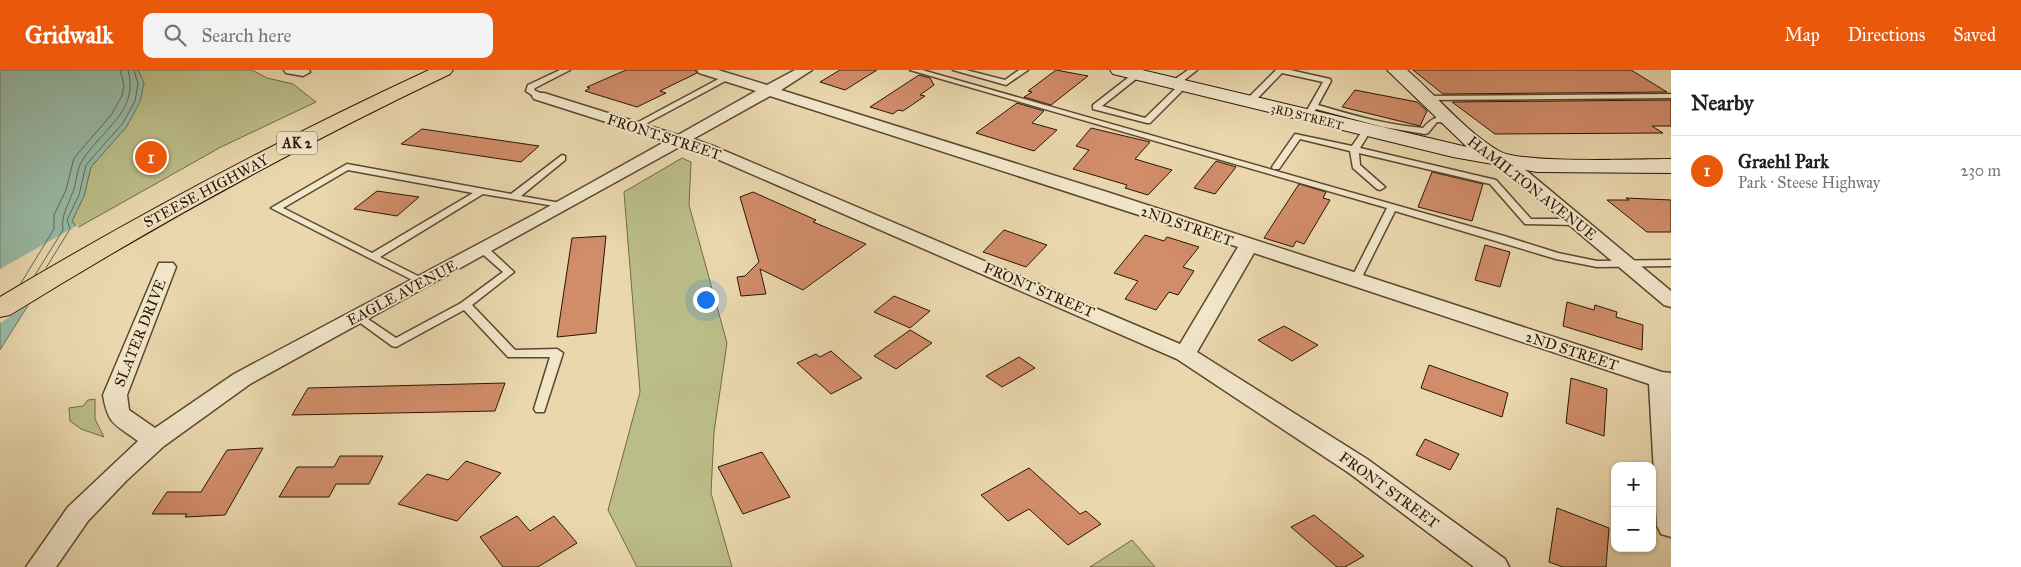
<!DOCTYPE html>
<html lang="en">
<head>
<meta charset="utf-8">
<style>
  :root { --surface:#fff; --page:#f2f2f2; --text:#202124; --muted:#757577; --line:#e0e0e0; --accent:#ea580c }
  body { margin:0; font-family:"IM FELL Great Primer",serif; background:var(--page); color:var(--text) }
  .controls { position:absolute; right:15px; bottom:15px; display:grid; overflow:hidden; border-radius:10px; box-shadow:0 1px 4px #0004 }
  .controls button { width:45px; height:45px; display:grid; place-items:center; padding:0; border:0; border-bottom:1px solid var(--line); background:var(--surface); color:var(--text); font:25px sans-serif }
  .you { position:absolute; left:705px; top:229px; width:18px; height:18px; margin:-12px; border:4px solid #fff; border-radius:50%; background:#1a73e8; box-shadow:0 0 0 8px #1a73e833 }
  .badge { display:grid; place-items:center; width:32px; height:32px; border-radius:50%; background:var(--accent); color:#fff; font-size:16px; font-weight:700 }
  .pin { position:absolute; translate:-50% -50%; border:2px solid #fff; box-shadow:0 1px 5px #0006 }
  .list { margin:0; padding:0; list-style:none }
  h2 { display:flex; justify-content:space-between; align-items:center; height:65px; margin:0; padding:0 20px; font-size:21px }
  h2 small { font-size:16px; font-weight:400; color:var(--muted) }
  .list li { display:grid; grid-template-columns:32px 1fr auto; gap:15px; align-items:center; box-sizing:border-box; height:70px; padding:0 20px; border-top:1px solid var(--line) }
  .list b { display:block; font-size:19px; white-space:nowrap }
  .list p { margin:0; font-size:16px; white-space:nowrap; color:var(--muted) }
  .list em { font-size:16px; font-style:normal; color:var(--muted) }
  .icon { flex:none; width:28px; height:28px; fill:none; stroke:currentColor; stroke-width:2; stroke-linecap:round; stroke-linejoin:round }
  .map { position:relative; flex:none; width:1671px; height:497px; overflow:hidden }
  header { display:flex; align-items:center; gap:30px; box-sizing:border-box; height:70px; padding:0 25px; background:var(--accent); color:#fff }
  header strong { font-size:24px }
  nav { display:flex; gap:28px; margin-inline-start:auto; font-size:18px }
  .search { width:350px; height:45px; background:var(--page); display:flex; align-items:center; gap:12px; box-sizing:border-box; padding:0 18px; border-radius:10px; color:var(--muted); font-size:19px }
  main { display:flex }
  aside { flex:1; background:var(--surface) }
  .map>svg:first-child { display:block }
</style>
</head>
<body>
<header>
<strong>Gridwalk</strong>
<div class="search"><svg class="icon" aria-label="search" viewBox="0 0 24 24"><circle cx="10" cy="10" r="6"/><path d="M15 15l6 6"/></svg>Search here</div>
<nav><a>Map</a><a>Directions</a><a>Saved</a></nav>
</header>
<main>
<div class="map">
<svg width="1671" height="497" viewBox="0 0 1671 497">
  <rect width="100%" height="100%" fill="#ead7ae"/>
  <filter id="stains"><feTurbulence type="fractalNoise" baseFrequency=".004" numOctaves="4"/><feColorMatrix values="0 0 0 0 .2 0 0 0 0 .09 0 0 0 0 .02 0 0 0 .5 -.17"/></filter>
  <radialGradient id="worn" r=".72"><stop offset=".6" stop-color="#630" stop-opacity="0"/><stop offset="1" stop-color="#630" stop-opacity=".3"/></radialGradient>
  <g fill="#bbbd88" stroke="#726a44">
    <path d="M138,0H252L267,8L293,14L316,32L221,77L77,158L72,151L84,126L91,97L127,56L144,13Z"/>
    <path d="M682,88L691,92L689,135L727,273L714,362L711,423L732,497H637L608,440L640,322L624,122Z"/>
    <path d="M95,329V349L104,367L81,359L70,351L69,338L83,336L88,330Z"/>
    <path d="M1132,470L1155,497H1090Z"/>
  </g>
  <path fill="#98baa7" stroke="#6c7964" d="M0,0H138L144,13L140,32L127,56L91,97L84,126L72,151L77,158L0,280Z"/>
  <path fill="#ead7ae" d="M78,155L79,160L34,232L0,253V199Z"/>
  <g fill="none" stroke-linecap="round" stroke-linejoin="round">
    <g stroke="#616854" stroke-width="1">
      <path d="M46,198L70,159L67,150L79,125L86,95L123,53L135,31L138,14L134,0"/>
      <path d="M35,205L63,160C61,145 67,138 72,124C77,114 76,100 82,91C101,60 140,41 128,0"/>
      <path d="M21,213L54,159V145L66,120L74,88L111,45L122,26L124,15L120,0"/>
    </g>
  </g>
  <g fill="#d18c6a" stroke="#2a1700">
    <path d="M626,0H695L697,3L660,21L666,23L637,37L585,21L590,18L587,17Z"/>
    <path d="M840,0H877L845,20L820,12Z"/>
    <path d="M1056,0L1088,6L1051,35L1024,27L1032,22L1028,21Z"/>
    <path d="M1413,0H1631L1667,22L1443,24Z"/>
    <path d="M919,5L930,8L934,15L920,25L925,26L903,41L898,40L893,44L870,37Z"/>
    <path d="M1355,20L1417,32L1427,41L1420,56L1342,37Z"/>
    <path d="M1671,30V56H1652L1663,63L1495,64L1452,32Z"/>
    <path d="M1017,33L1044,41L1032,53L1057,60L1034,81L976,63Z"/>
    <path d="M1091,58L1150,72L1135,89L1172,100L1148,125L1125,118L1127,115L1073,99L1089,80L1076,76Z"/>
    <path d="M422,59L539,76L521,92L401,74Z"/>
    <path d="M1216,91L1236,97L1215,124L1194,118Z"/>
    <path d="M1432,102L1483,114L1472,151L1418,137Z"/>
    <path d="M1299,114L1326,122L1323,128L1330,130L1304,174L1296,171L1293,177L1264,168Z"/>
    <path d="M377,121L419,127L397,146L354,139Z"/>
    <path d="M753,122L816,150L813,152L866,174L803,220L760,199L766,224L741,226L737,207L745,206L759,192L740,127Z"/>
    <path d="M1626,128L1671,130V162H1647L1607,130H1629Z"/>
    <path d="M1004,160L1047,175L1026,197L983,182Z"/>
    <path d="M1145,165L1164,171L1167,167L1199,177L1183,197L1194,201L1178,225L1169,222L1156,240L1125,229L1138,211L1114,203Z"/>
    <path d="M606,166L596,263L557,267L572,168Z"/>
    <path d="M1485,175L1510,182L1500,217L1475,210Z"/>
    <path d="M894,226L930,241L910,258L874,242Z"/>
    <path d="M1567,232L1594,240L1595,235L1617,242L1616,247L1643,255L1642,280L1563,256Z"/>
    <path d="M1284,256L1318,275L1292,291L1258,270Z"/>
    <path d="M910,260L932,273L896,299L874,286Z"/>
    <path d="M831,281L862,308L831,324L797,293L816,284L820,287Z"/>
    <path d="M1019,287L1035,298L1002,317L986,306Z"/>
    <path d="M1429,295L1508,323L1502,347L1421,318Z"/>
    <path d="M1571,308L1607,319L1604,366L1566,353Z"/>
    <path d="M505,313L495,341L292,345L308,318Z"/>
    <path d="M1425,369L1459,384L1450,400L1416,385Z"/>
    <path d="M263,378L225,445L185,447L187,444H152L167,422H201L227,380Z"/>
    <path d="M762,382L790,427L743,444L718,397Z"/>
    <path d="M340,386H383L369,414H336L329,427H279L297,397H334Z"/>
    <path d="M466,391L501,403L457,451L398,434L427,404L448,410Z"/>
    <path d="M1029,398L1080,444L1086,441L1101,454L1068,475L1029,439L1008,451L981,425Z"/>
    <path d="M1557,438L1609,458L1606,497H1563L1549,492Z"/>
    <path d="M1314,445L1364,486L1345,497H1337L1291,457Z"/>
    <path d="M517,446L530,461L554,446L577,473L538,497H503L480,467Z"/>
  </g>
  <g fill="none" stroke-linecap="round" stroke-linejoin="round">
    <defs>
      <g id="lane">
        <path d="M560,0H570L535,18L534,20L542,24V28H536L526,21L528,15Z"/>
        <path d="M910,0H922L1504,166L1558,183L1597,191L1671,190V196L1597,197L1556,189L1395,141L1359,213H1351L1350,211L1387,138Z"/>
        <path d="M953,0H966L1005,10L1019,0H1028L1006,15Z"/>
        <path d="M1188,0H1197L1177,16H1171V12Z"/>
        <path d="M1276,0H1290L1330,9L1331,11L1318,35C1352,45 1387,55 1423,58C1432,48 1441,42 1454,51L1450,53L1437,52L1428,63L1425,64L1383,57L1316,39L1313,44H1307L1306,42L1323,12L1282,3L1252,34H1246V30Z"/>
        <path d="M1134,3L1141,5L1102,36L1145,48L1180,14L1187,16L1150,53H1147L1093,39V35Z"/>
        <path d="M724,6L731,8L636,59H633L629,57Z"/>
        <path d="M1671,24V28L1428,30L1424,28L1428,26Z"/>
        <path d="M1366,59L1370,62L1360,78L1496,110L1531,149H1576L1581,152L1576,155L1525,154L1490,114L1359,83L1360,95L1385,117L1380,120L1377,119L1353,98L1350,81L1300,69L1279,99H1273L1272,97L1295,64L1352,76L1363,60Z"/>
        <path d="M562,85L565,86V90L521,126L566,134V138L483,124L380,187L426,210L427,212L422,215L271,138L347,94L511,124ZM348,100L473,123L372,183L283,138Z"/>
        <path d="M483,176L487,177L514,202L472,235L515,280L557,279L563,283L544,342H536L534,339L550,287H508L464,240L396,277L392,276L352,247L354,245H362L396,268L461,233L503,202L479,181L478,179Z"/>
      </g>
      <g id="street">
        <path d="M284,0H309L310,2L303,6L286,3Z"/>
        <path d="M697,0H718L767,15L795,0H812L781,20L1107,122L1662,302L1671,303V467L1661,464L1657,456L1649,314L1254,183L1197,282L1367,389L1505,489L1509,497H1474L1349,403L1177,289L701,82L681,76L250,314L164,376L126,411L88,451L56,497H26L68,437L138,371C115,354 108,355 103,325L159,193H173L176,197L127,325L129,340L155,358L234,304L537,143L666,71L534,29L532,26L534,23H544L678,65L756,21L699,3ZM770,26L1238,177L1180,274L713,76L693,69Z"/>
        <path d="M1496,83L1502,84L1528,102L1671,221V237L1664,235L1516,110L1490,92L1488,88L1490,84Z"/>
      </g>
      <path id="secondary" d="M1110,0H1142L1467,77L1387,0H1407C1437,26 1464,60 1499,81C1520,94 1639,89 1671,89V103L1537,102L1453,87L1113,4Z"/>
      <path id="highway" d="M429,0H453L450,4C299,76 152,157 10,245L0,247V227C139,144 282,68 429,0Z"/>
    </defs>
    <use href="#lane" stroke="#5a472c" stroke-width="3"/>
    <use href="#street" stroke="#5a472c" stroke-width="3"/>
    <use href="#secondary" stroke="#2a1700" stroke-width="2"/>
    <use href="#highway" stroke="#2a1700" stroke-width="2"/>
    <use href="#lane" fill="#f1e5ca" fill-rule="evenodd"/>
    <use href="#street" fill="#f1e5ca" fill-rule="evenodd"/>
    <use href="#secondary" fill="#f1e5ca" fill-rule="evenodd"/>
    <use href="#highway" fill="#ead7ae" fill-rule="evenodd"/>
  </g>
  <g text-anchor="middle" stroke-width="4" stroke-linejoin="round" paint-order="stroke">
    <g font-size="12" fill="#2a1700" stroke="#f1e5ca">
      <text transform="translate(1307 47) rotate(14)" y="4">3RD STREET</text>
    </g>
    <rect fill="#f1e5ca" stroke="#66553d" stroke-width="1" x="277" y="61.5" width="40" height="23" rx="4"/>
    <g font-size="14" font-weight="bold" fill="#2a1700">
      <text x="297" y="78">AK 2</text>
    </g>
    <g font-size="15" fill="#2a1700" stroke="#f1e5ca">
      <text transform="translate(664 67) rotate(18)" y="5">FRONT STREET</text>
      <text transform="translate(1532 118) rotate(38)" y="5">HAMILTON AVENUE</text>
      <text transform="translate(206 121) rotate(-28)" y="5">STEESE HIGHWAY</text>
      <text transform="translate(1187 156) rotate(19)" y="5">2ND STREET</text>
      <text transform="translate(1039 220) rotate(23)" y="5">FRONT STREET</text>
      <text transform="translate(402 223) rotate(-28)" y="5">EAGLE AVENUE</text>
      <text transform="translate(140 263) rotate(-68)" y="5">SLATER DRIVE</text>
      <text transform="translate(1572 281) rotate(18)" y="5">2ND STREET</text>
      <text transform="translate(1389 420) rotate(36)" y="5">FRONT STREET</text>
    </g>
  </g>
  <rect width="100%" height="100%" filter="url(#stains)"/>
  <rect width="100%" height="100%" fill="url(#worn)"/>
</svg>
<div class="controls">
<button>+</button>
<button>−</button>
</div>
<div class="you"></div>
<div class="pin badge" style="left:151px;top:87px">1</div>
</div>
<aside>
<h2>Nearby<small></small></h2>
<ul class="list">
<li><span class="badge">1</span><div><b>Graehl Park</b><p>Park · Steese Highway</p></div><em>230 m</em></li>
</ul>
</aside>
</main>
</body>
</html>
